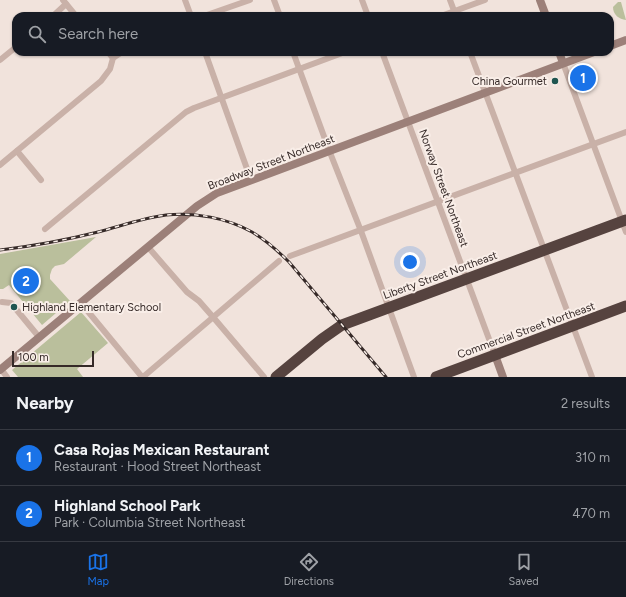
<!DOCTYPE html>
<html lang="en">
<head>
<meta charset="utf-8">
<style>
  :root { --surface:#171b24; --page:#20242c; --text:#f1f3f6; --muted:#9ea1a6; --line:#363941; --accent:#1a73e8 }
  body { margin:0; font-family:Figtree,sans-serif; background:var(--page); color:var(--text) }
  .scale { position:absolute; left:12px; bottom:10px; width:82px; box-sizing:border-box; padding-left:4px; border:2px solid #362a28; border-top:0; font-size:11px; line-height:14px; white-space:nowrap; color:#362a28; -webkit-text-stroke:3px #f9eee8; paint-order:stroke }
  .you { position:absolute; left:410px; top:262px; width:14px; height:14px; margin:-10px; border:3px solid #fff; border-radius:50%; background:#1a73e8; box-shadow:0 0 0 6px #1a73e833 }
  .badge { display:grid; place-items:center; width:26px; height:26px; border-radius:50%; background:var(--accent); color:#fff; font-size:13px; font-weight:700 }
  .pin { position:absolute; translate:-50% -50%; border:2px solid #fff; box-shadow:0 1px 4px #0006 }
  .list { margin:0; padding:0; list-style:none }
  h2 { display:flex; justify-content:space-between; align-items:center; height:52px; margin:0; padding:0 16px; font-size:17px }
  h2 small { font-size:13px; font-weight:400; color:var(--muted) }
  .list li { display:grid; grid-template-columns:26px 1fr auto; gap:12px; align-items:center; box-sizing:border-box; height:56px; padding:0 16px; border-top:1px solid var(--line) }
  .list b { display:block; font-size:15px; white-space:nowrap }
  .list p { margin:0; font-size:13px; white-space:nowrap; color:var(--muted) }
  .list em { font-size:13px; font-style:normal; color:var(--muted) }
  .icon { flex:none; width:22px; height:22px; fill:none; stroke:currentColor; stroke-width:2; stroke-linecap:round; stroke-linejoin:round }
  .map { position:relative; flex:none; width:626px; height:377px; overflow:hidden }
  .search { position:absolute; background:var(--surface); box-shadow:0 1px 3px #0004; left:12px; right:12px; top:12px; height:44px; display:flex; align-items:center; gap:10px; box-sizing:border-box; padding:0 14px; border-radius:12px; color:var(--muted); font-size:15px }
  .sheet { height:164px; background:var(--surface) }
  nav { display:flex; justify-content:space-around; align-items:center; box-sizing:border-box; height:56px; border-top:1px solid var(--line); background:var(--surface); font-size:11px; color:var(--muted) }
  nav a { display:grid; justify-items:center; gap:2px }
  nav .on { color:var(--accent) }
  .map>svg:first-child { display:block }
</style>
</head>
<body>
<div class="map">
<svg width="626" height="377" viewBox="0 0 626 377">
  <rect width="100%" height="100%" fill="#f1e3dc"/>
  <g fill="#babf9c">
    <path d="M618,2H621L626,20C619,19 613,15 613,7Z"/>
    <path d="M96,237L64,264L55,266L52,269L50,275V279L70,301L42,325L9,285L3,289H0V254Z"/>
    <path d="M81,312L108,343L77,369L83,377H18L12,370Z"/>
  </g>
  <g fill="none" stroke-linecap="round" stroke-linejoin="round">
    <g stroke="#c9b1a8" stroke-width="6">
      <path d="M63,0L76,16"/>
      <path d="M185,0L191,16"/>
      <path d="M274,0L280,16"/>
      <path d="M362,0L368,16"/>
      <path d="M450,0L456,16"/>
      <path d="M53,16L66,4"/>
      <path d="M204,16L250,0"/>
      <path d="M441,16L485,0"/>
      <path d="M108,52L113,58"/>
      <path d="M205,52L251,180"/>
      <path d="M293,52L329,150L361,231L414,377"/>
      <path d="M382,52L495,355"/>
      <path d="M470,52L592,377"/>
      <path d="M0,60L16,47"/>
      <path d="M563,63L626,232"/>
      <path d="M17,151L41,180"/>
      <path d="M0,165L101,81L110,69L113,58L122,52"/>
      <path d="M45,229L186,112L194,108L345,52"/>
      <path d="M148,247L187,292L199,301L213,317L264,377"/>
      <path d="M290,256L626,132"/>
      <path d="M2,302L11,303L39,337"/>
      <path d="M81,303L142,377"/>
      <path d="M1,369L7,377"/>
      <path d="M143,377L279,261"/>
    </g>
    <g stroke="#9c8079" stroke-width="8">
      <path d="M540,0L546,16"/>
      <path d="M610,46L626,40"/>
      <path d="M559,52L563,63"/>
      <path d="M495,355L503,377"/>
      <path d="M0,370L197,206L217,193L594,52"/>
    </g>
    <g stroke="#56433f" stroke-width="11">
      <path d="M276,377L322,339L342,325L626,220"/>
      <path d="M436,377L626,306"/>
    </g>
    <defs>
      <path id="rail" d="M0,250C33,246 66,240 98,232C121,226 143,218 166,215C195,212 227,218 252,232C266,240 278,251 289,262L386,377"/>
    </defs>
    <use href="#rail" stroke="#362a28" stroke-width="3"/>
    <use href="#rail" stroke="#f9eee8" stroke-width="1.5" stroke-dasharray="4.5" stroke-linecap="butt"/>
  </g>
  <g fill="#1f5550" stroke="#f9eee8" stroke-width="1.5">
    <circle cx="555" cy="81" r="4"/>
    <circle cx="14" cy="307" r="4"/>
  </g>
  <g text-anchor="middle" stroke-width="4" stroke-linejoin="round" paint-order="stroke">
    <g font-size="11" fill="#362a28" stroke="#f9eee8" text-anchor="end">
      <text x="547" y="85">China Gourmet</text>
      <text x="22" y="311" text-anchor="start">Highland Elementary School</text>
    </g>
    <g font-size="11" fill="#362a28" stroke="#f9eee8">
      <text transform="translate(271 162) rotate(-21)" y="4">Broadway Street Northeast</text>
      <text transform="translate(444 188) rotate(70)" y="4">Norway Street Northeast</text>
      <text transform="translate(440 275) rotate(-20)" y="4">Liberty Street Northeast</text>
      <text transform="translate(526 330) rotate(-20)" y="4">Commercial Street Northeast</text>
    </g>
  </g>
</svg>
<div class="scale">100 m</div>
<div class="you"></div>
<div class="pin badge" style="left:583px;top:78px">1</div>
<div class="pin badge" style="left:26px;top:281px">2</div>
<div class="search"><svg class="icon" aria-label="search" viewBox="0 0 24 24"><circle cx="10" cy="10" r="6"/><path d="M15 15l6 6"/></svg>Search here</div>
</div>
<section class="sheet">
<h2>Nearby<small>2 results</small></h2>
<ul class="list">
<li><span class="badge">1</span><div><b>Casa Rojas Mexican Restaurant</b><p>Restaurant · Hood Street Northeast</p></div><em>310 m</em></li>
<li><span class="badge">2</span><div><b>Highland School Park</b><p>Park · Columbia Street Northeast</p></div><em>470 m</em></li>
</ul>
</section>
<nav>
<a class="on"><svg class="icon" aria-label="map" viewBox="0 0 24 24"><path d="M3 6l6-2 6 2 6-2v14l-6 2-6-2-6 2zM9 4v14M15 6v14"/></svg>Map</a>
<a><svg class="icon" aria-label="directions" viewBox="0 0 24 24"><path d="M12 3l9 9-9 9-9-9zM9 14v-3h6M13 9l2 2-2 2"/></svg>Directions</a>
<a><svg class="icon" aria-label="saved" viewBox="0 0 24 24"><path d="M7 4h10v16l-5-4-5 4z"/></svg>Saved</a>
</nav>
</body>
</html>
